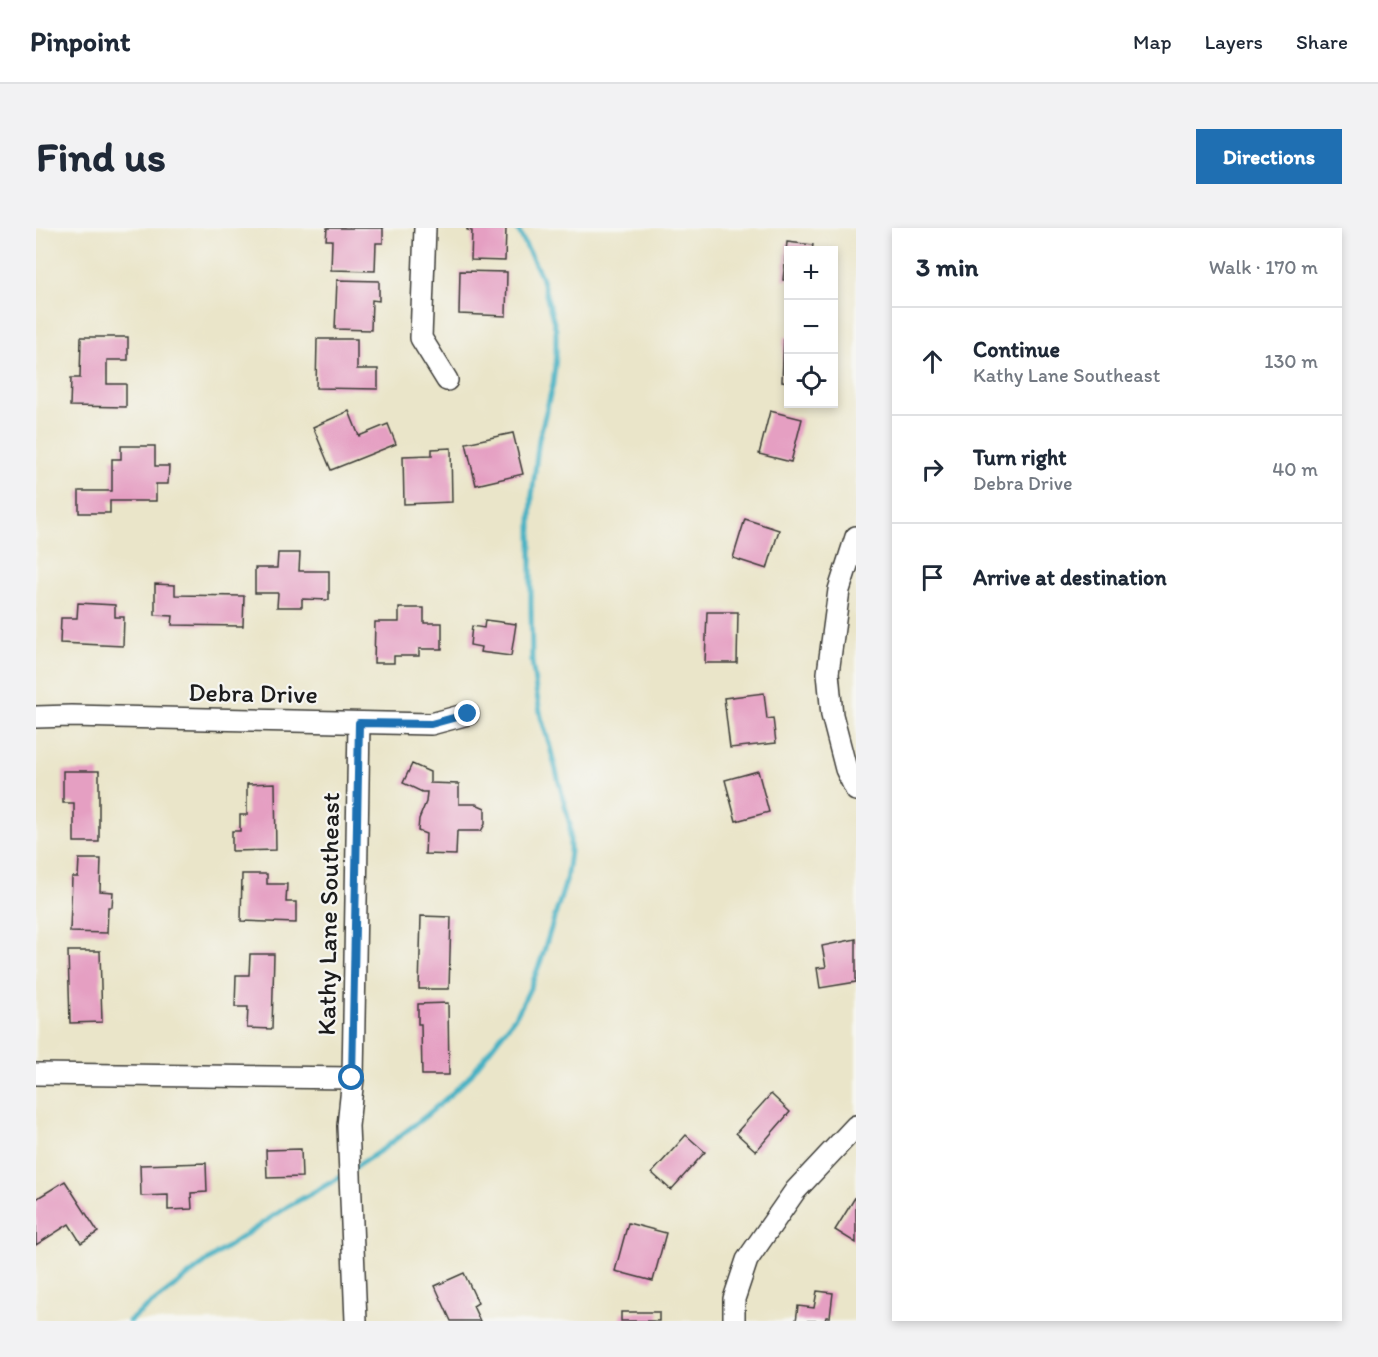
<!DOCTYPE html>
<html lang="en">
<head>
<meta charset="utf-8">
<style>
  :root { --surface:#fff; --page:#f2f2f3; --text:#1f2937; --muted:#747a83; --line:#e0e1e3; --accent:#1f6fb2 }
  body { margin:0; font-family:Itim,sans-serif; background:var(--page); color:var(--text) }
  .controls { position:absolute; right:18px; top:18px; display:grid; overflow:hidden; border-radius:0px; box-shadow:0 3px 9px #0003 }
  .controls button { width:54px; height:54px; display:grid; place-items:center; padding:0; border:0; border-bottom:2px solid var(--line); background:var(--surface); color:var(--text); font:30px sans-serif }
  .stop { position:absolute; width:18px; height:18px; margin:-14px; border:4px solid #1f6fb2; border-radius:50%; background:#fff }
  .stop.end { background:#1f6fb2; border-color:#fff; box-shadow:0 2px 6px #0008 }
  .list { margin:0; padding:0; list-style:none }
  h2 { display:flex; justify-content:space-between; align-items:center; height:78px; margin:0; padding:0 24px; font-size:26px }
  h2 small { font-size:20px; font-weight:400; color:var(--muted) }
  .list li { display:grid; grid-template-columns:39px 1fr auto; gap:18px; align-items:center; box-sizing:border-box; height:108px; padding:0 24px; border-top:2px solid var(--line) }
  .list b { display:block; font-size:22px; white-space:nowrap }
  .list p { margin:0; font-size:20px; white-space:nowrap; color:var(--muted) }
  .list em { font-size:20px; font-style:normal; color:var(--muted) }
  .icon { flex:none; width:33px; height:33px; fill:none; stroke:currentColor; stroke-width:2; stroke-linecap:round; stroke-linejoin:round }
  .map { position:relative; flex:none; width:820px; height:1093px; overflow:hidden; border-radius:0px }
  header { display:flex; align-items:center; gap:36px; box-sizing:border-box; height:84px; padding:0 30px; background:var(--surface); border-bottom:2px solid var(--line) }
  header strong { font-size:28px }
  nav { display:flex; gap:33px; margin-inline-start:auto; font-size:21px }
  .intro { display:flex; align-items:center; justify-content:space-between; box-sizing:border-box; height:144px; padding:0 36px }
  h1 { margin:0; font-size:42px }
  .button { padding:15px 27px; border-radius:0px; background:var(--accent); color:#fff; font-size:21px; font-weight:700 }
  main { display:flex; gap:36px; padding:0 36px }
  aside { flex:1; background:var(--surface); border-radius:0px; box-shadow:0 3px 9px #0003 }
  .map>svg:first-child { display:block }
</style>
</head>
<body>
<header>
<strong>Pinpoint</strong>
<nav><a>Map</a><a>Layers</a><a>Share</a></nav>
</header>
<div class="intro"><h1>Find us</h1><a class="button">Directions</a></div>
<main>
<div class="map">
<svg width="820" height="1093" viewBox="0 0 820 1093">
  <rect width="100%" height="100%" fill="#f6f6f2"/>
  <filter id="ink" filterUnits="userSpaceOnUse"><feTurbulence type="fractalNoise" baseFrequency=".0167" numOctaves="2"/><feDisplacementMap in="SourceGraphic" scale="12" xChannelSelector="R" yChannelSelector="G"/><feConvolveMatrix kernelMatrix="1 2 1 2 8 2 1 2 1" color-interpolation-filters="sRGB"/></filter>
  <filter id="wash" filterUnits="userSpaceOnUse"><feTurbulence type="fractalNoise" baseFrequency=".008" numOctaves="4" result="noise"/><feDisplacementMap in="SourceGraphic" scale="24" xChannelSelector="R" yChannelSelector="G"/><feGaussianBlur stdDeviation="1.35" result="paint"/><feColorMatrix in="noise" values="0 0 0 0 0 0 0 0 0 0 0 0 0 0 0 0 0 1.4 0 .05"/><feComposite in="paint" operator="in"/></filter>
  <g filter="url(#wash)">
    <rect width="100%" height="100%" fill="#eae5c9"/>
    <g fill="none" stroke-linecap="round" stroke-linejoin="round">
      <g stroke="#45b1c3" stroke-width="5">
        <path d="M318,940L347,921L391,887L413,868L432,850L467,805L483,783L495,758L505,732L530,653L534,624V597L513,515L505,489L500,462L496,433L495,377V294L496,267L503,211L517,156L520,129V102L505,48L481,0"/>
        <path d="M93,1093L182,1025L251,979L308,947"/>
      </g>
    </g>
    <g id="blocks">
      <g fill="#e59fc2">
        <path d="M291,0H347V15H340L339,43L295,42L296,12H290Z"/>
        <path d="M431,0H470L469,33L435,32L436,3L431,2Z"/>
        <path d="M751,14L777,17L776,22H752V52H747Z"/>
        <path d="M424,43L471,44L470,88L423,86Z"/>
        <path d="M301,52L343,53V73L336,72L335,102L299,101Z"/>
        <path d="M45,109H92V132H71V156H90V179L34,178L35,150H44Z"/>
        <path d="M748,109H752V154L746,153Z"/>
        <path d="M281,111H321V141H342V161L280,160Z"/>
        <path d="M313,183L323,208L352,196L360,216L295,242L277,199Z"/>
        <path d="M734,183L766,191L755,234L723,226Z"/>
        <path d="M477,205L487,246L440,257L430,215Z"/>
        <path d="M85,218H119V238H133L132,256H120V273H74V285H43V263H76V231H85Z"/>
        <path d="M415,220L416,274L368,276L367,228L396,227V221Z"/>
        <path d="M709,291L743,302L731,341L697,330Z"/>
        <path d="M242,325H264L263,343H293V372L266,371V379H241L242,365H219V340H241Z"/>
        <path d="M119,356L139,357V367L208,368L207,398L136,397L137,388L119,387Z"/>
        <path d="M42,375L79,377V389H88L87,418L24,415L25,390H41Z"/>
        <path d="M363,380H388V395H406V421H383V428H358V435H338L339,394H363Z"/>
        <path d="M671,384H702L701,435H669Z"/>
        <path d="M449,392L480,396L475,428L444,424L445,419L434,417L436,398L448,400Z"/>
        <path d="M728,465L731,491L737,490L740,515L694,520L688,470Z"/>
        <path d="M376,536L394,544V555L423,556V576H440L449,580V596L445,603H421L420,627L389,626L390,606L382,603L383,591L390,574L391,564H386L367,555Z"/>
        <path d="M27,543H63V614H38V575H27Z"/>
        <path d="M722,543L733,584L700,593L689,552Z"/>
        <path d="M239,555L240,622L196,623V603H204V587H211V556Z"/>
        <path d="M43,631H65L64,663L77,664L76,679H72L71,705L34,704L36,649H42Z"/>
        <path d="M206,646H231V656H251L250,674H260V695L205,693Z"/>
        <path d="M385,688L415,689L413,761H383Z"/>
        <path d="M820,711V754L784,760L781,740L790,739L786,718Z"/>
        <path d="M32,723H64L66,794L34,795Z"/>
        <path d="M214,726H238L236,801L211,800L212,779H199L200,747H213Z"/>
        <path d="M412,775L413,847H386L385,796H382V776Z"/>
        <path d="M735,866L754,884L720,923L700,905Z"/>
        <path d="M650,907L669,924L635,962L616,945Z"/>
        <path d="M265,921L266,949L231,950L230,922Z"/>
        <path d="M170,935L171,964L155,965L156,981L132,982V967L105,968L104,937Z"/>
        <path d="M29,953L62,1004L45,1015L33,996L0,1017V971Z"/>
        <path d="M820,968V1015L799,1002Z"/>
        <path d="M592,995L630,1005L617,1053L579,1043Z"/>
        <path d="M428,1045L442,1075L437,1078L444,1093H415L399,1058Z"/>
        <path d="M781,1063L797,1065L794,1089H790L789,1093H760L762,1078L778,1080Z"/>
        <rect x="585" y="1084" width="38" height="9"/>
      </g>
    </g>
  </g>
  <g filter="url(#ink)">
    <use href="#blocks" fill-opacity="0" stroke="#3b3a36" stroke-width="1.5"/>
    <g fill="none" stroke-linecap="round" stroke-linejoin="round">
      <defs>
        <g id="minor">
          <path d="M389,0L385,110L411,152"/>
          <path d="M820,309L803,362L792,445L796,487L810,541L820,562"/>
          <path d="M0,489L35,488L395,496L432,486"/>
          <path d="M0,846L317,850"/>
          <path d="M320,1093L312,898L317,850L323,495"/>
          <path d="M698,1093V1071L711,1032L759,963L820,898"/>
        </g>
      </defs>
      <use href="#minor" stroke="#3b3a36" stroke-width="24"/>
      <use href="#minor" stroke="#fff" stroke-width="21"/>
    </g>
  </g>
  <g fill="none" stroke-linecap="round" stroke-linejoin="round" filter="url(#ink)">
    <path stroke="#1f6fb2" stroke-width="8" d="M316,850L323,495L395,496L432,486"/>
  </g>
  <g text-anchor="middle" stroke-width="4.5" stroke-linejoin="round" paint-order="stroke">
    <g font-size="26" fill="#1c1c1c" stroke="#f6f6f2">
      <text transform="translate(217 465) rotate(1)" y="9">Debra Drive</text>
      <text transform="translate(292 686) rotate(-89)" y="9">Kathy Lane Southeast</text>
    </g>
  </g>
</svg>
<div class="controls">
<button>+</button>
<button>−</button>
<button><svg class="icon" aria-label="locate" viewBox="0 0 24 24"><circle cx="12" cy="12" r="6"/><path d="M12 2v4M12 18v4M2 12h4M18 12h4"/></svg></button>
</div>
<div class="stop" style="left:316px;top:850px"></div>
<div class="stop end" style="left:432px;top:486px"></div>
</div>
<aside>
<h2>3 min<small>Walk · 170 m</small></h2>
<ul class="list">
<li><svg class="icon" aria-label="ahead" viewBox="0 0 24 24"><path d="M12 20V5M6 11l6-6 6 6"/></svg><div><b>Continue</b><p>Kathy Lane Southeast</p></div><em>130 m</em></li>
<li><svg class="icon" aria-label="right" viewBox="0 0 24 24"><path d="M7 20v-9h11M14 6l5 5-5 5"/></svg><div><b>Turn right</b><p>Debra Drive</p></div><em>40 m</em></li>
<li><svg class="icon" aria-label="arrive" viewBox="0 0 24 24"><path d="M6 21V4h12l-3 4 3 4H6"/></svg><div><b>Arrive at destination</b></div></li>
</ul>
</aside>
</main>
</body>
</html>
